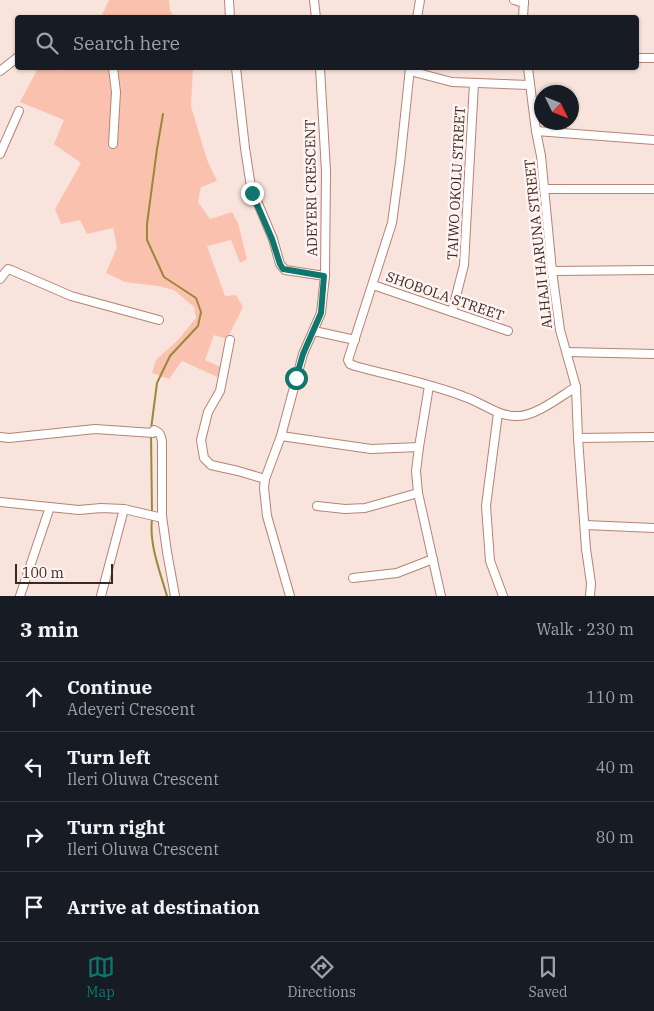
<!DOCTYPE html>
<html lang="en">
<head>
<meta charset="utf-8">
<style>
  :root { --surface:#171b24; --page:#242831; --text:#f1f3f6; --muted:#9ea1a6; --line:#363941; --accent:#0f766e }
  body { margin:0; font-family:"IBM Plex Serif",serif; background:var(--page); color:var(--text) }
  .compass { position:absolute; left:534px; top:85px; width:45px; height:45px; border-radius:50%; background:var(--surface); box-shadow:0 1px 4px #0004; rotate:133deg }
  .scale { position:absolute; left:15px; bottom:12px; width:98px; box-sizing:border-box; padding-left:5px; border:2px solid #3b2822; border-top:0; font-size:14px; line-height:18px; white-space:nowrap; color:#3b2822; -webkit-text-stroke:4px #fff4f1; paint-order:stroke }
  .stop { position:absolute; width:15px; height:15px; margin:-11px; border:4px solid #0f766e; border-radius:50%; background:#fff }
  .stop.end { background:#0f766e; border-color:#fff; box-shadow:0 1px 5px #0008 }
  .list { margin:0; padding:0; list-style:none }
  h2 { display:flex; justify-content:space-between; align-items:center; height:65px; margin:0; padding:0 20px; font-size:21px }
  h2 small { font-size:16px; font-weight:400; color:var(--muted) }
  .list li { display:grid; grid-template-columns:32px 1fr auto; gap:15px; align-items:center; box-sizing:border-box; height:70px; padding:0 20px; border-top:1px solid var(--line) }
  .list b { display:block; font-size:19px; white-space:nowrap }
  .list p { margin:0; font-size:16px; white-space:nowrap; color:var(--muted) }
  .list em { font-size:16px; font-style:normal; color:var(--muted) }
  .icon { flex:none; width:28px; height:28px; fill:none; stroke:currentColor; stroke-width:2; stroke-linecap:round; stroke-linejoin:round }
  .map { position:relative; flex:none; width:654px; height:596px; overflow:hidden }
  .search { position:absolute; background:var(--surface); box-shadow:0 1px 4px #0004; left:15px; right:15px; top:15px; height:55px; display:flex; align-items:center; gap:12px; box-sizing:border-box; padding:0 18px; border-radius:5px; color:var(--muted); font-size:19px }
  .sheet { height:345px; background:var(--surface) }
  nav { display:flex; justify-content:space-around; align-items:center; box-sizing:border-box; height:70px; border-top:1px solid var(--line); background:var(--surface); font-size:14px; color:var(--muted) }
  nav a { display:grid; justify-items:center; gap:2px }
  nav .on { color:var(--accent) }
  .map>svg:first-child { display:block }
</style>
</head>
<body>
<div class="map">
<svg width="654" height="596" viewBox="0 0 654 596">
  <rect width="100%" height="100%" fill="#f9e4dd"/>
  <g fill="#fac1ae">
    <path d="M109,0H169L170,10L174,17H101Z"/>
    <path d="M38,68H54L57,71L60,68H193L191,106L207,160L217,181L201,187L198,202L210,219L232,212L238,223L247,259L240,263L231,240L207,246L225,296L236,295L243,307L227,339L214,335L205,360L225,369L222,379L182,361L169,379L152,373L156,360L178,340L196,318L194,307L174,290L158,286L125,282L106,273L117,247L113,228L87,234L80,220L61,224L55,209L81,163L54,144L64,120L20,102Z"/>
  </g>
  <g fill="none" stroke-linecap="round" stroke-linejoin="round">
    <g stroke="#9c8839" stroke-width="2">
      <path d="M151,429L157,383L170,356L198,326L201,312L196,298L164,277L147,240V224L157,149L163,114"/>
      <path d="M151,434L152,514"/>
      <path d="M152,519C149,544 160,572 167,596"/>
    </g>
    <defs>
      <g id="street">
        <path d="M229,0L230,18"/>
        <path d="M314,0L316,18"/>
        <path d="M514,0L524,3"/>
        <path d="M417,18L420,0"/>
        <path d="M523,18L524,0"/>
        <path d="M636,58H654"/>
        <path d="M113,68L116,92L113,144"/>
        <path d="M236,68L245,148L251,187L273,239L280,264L285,270L325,276"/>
        <path d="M410,68L400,163L392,223L348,360L350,364L355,366C391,376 429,383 465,397C483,403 498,417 518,416C536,416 561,396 576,387"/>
        <path d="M528,68L536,131L541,156L552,271L560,330L576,387L578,438L586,549L591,583L590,596"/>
        <path d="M0,71L18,57"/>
        <path d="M410,71L452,82L530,85"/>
        <path d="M536,131L654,140"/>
        <path d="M0,154L19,111"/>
        <path d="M545,189H654"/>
        <path d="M552,271L654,270"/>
        <path d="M0,279L8,269L11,270L71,296L159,320"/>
        <path d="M373,285L508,331"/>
        <path d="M452,312L464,265L474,83"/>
        <path d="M314,331L355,340"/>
        <path d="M230,340L220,391L208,412L201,440L204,458L211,465L238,471L265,479"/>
        <path d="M567,352L654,354"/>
        <path d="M498,413L486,506L490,561L503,596"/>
        <path d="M281,436L371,449L419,447L429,386"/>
        <path d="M0,437L9,438L95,429L153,433L154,430C161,433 161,436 162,442V516L167,552L175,596"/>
        <path d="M578,438L654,437"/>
        <path d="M419,447L416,471L418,493L441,596"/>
        <path d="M0,502L79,510L101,508L124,509L158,517L162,516"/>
        <path d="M317,506L345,509L365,508L418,493"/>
        <path d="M585,525L654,528"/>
        <path d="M353,578L397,573L433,559"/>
        <path d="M20,596L50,507"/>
        <path d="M101,596L124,509"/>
        <path d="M290,596L267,516L264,488L265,479L281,436L303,354L321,313L325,276L326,171L320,68"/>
      </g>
    </defs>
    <use href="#street" stroke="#b38475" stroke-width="10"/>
    <use href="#street" stroke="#fff" stroke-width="8"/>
  </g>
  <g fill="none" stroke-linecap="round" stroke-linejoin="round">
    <path stroke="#0f766e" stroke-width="6" d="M252,193L272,239L280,264L283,269L324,276L321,313L303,354L296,378"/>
  </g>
  <g text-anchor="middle" stroke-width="5" stroke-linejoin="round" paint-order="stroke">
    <g font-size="14" fill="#3b2822" stroke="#fff4f1">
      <text transform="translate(456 183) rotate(-87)" y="5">TAIWO OKOLU STREET</text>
      <text transform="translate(311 188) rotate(-91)" y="5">ADEYERI CRESCENT</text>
      <text transform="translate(538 244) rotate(-96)" y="5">ALHAJI HARUNA STREET</text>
      <text transform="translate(445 296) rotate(19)" y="5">SHOBOLA STREET</text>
    </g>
  </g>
</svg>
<svg class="compass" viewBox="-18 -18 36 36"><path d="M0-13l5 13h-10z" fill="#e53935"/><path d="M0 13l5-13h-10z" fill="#9ea1a6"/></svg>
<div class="scale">100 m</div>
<div class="stop" style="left:296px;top:378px"></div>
<div class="stop end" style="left:252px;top:193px"></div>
<div class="search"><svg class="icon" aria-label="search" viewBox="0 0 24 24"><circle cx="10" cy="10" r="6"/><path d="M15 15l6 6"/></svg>Search here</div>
</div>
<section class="sheet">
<h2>3 min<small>Walk · 230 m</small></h2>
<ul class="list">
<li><svg class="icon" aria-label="ahead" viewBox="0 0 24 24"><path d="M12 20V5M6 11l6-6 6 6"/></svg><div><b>Continue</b><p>Adeyeri Crescent</p></div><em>110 m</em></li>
<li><svg class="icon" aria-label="left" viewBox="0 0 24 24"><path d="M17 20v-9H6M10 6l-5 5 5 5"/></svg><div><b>Turn left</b><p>Ileri Oluwa Crescent</p></div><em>40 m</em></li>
<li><svg class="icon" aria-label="right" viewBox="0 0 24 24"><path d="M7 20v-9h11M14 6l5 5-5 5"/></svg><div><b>Turn right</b><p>Ileri Oluwa Crescent</p></div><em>80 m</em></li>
<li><svg class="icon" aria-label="arrive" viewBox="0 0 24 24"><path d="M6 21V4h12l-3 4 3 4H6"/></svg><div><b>Arrive at destination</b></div></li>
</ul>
</section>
<nav>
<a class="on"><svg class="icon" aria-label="map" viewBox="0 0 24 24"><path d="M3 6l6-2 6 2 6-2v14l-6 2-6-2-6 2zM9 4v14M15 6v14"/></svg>Map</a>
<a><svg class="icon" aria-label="directions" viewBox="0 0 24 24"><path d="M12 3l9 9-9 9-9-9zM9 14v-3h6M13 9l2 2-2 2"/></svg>Directions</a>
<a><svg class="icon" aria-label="saved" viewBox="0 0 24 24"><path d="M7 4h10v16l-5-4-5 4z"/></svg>Saved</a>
</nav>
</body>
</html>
